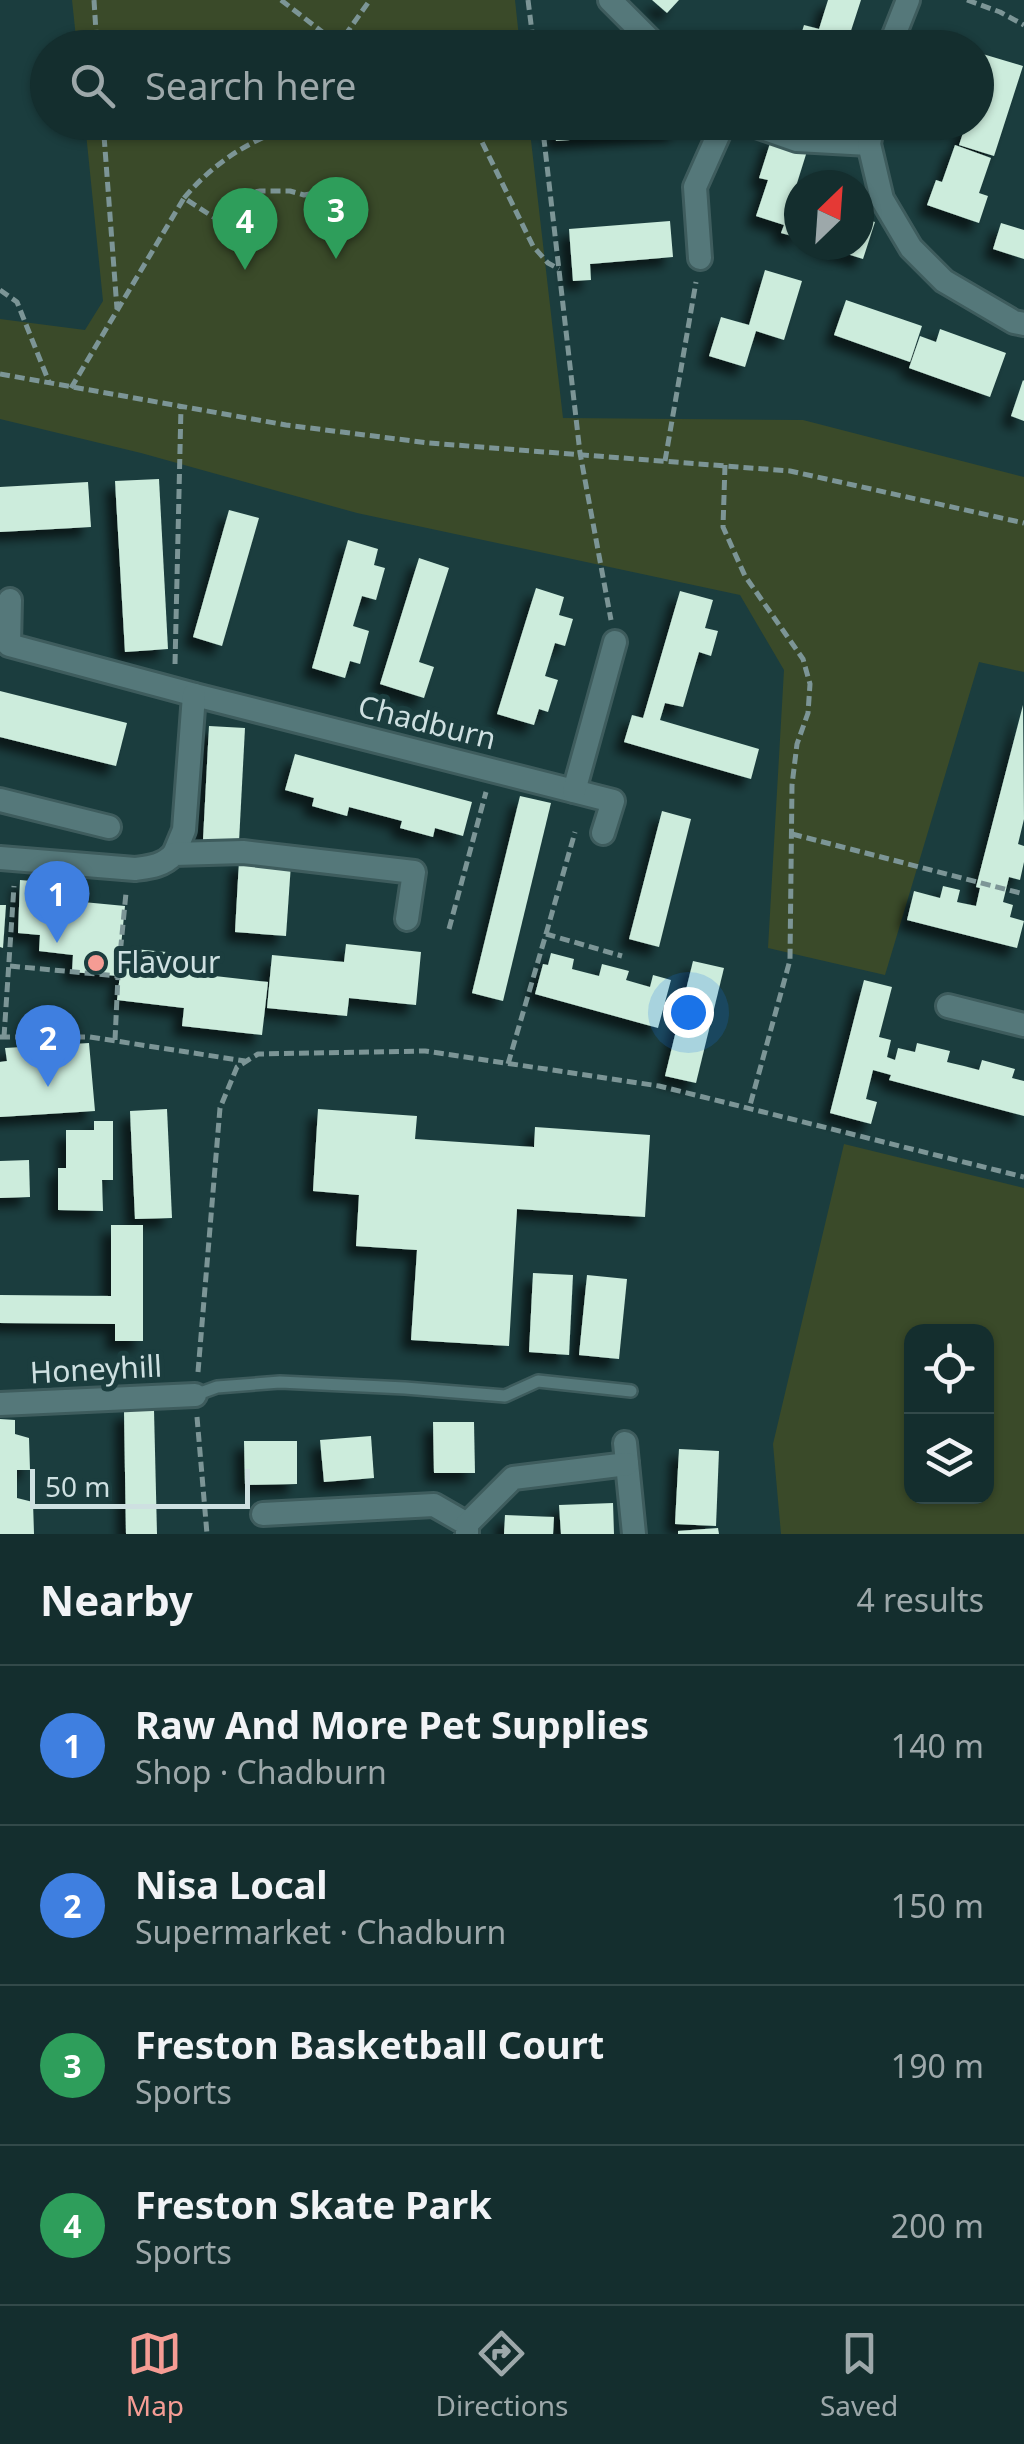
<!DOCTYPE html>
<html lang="en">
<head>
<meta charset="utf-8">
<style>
  :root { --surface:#142e2e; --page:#1d3636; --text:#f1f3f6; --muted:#9da8aa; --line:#334a4a; --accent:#f59c94 }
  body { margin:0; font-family:"Noto Sans",sans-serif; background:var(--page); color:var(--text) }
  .controls { position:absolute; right:30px; bottom:30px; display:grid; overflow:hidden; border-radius:20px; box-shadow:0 2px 8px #0004 }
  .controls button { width:90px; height:90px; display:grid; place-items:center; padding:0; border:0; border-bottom:2px solid var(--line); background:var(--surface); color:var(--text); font:50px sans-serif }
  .compass { position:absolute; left:784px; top:170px; width:90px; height:90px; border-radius:50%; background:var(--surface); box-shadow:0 2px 8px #0004; rotate:25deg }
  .scale { position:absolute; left:30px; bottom:25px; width:220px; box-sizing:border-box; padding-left:10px; border:5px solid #cee0e1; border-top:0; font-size:28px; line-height:35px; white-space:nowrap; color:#cee0e1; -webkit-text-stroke:8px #1b3d3e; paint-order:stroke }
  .you { position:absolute; left:688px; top:1012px; width:35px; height:35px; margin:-25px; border:8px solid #fff; border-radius:50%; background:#1a73e8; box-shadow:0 0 0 15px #1a73e833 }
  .badge { display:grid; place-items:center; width:65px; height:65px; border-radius:50%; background:var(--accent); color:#fff; font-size:32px; font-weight:700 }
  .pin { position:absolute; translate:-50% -82px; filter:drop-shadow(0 2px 5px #0008) }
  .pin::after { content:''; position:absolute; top:52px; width:35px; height:30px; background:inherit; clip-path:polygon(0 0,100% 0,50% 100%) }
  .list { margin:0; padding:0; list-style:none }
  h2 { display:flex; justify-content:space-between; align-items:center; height:130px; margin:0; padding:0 40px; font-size:42px }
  h2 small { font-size:32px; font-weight:400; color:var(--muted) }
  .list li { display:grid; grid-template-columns:65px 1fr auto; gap:30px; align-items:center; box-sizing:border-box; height:160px; padding:0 40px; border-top:2px solid var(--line) }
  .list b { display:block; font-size:38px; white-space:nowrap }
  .list p { margin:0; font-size:32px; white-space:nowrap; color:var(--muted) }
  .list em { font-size:32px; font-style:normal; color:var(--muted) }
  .icon { flex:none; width:55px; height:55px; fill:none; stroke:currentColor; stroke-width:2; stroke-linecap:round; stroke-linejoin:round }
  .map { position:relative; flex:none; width:1024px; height:1534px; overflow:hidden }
  .search { position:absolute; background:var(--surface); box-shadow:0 2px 8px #0004; left:30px; right:30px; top:30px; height:110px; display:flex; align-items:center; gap:25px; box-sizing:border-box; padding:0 35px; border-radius:55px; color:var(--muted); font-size:38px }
  .sheet { height:770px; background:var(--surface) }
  nav { display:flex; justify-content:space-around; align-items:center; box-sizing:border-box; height:140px; border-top:2px solid var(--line); background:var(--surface); font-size:28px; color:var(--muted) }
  nav a { display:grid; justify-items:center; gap:5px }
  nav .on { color:var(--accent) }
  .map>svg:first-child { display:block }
</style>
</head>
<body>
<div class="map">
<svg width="1024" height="1534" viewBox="0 0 1024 1534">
  <defs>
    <filter id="shadow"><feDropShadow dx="-9" dy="9" stdDeviation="5" flood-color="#0009"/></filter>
  </defs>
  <rect width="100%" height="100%" fill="#1b3d3e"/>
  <g fill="#3a4a29" fill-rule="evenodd">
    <path d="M72,0H515L520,47H77Z"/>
    <path d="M85,123H529L563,418L803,420L1024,477V672L979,662L885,975L768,948L784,670L740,595L357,513L141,453L0,419V319L85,330L103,301Z"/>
    <path d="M844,1144L1024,1188V1534H781L773,1444ZM912,1332H986V1496H912Z"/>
  </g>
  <g fill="#ccecdc" filter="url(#shadow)">
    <path d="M652,0H679L667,13Z"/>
    <path d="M828,0H861L847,43L837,39L834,48H797L804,25L819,29Z"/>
    <path d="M924,35L960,47V48H920Z"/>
    <path d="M976,52L1023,66L994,156L959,145L966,124L974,126L976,122L984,94L976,92Z"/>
    <path d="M555,122H677L678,132L556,141Z"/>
    <path d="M772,137L808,148L793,196L799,198V238L781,233L784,225L756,216L768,180L759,178Z"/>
    <path d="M955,145L991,158L979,193L988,196L979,223L927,205L936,180L942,182Z"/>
    <path d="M859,217L875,222L863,259L822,246L859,245Z"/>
    <path d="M670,221L673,257L590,264L591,280L573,281L569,229Z"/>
    <path d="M1001,223L1024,230V259L993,249Z"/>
    <path d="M765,270L802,281L784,340L756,331L745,367L709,356L721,317L749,325Z"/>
    <path d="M846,300L922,326L910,362L834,335Z"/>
    <path d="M940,329L1006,353L990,397L909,368L920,336L936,342Z"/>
    <path d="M1023,380L1024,381V421L1011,416Z"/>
    <path d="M159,479L168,649L125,652L115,481Z"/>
    <path d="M88,482L91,527L0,532V487Z"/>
    <path d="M229,510L259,518L222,646L193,637Z"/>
    <path d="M348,540L378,549L374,565L385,568L376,600L362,596L353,626L369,631L360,664L350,661L345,678L312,668Z"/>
    <path d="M419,558L449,568L419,662L434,667L424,698L380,684Z"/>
    <path d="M536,588L564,597L559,615L573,619L565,646L555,643L545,676L558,680L548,712L539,709L534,725L497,714Z"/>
    <path d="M680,591L713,600L705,628L718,631L711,656L699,652L683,707L665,703L660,720L759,749L751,779L624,742L632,715L643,718Z"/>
    <path d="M0,691L127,723L116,766L0,737Z"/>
    <path d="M1023,705L1024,819L1018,844L1024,846V862L1020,880L1009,877L1003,902L1013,905L1010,917L1024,921L1017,948L907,920L914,891L940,898L943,886L960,890L957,902L976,906L980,888L976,887Z"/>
    <path d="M209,726L245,728L239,842L203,840Z"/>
    <path d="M295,754L472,802L463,836L435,828L433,837L400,828L402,821L349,807L347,816L312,806L314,798L285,790Z"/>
    <path d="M520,796L551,803L503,1001L472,993Z"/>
    <path d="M662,811L691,819L659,947L629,939Z"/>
    <path d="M239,861L291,864L286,936L235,932Z"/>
    <path d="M68,879L83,881V902L125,906L118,976L72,972L73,955L39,951L40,935L18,933L20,880L67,884Z"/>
    <path d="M0,905H6L3,948L0,947Z"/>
    <path d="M346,944L421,952L416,1005L349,998L347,1016L267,1008L272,955L344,962Z"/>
    <path d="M123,948L199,955L197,974L268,982L262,1035L182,1026L184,1008L117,1000Z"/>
    <path d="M551,953L574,959L572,969L599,976L602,964L629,971L626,980L650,987L653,975L671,980L658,1028L535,994L543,964L548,965Z"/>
    <path d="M693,961L724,968L696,1083L665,1076Z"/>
    <path d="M864,980L892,987L879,1037L891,1040L887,1057L895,1060L898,1048L915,1052L917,1043L950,1051L947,1062L964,1066L979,1070L982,1060L1015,1069L1012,1078L1024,1081V1116L889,1080L891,1075L873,1070L866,1099L877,1102L871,1124L830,1113Z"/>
    <path d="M89,1043L95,1111L0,1117V1062L7,1061L5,1048Z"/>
    <path d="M167,1109L172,1218L135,1219L130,1111Z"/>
    <path d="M318,1109L417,1116L415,1139L534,1147L535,1127L650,1135L645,1217L517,1209L509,1346L411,1340L417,1250L356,1246L359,1195L313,1191Z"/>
    <path d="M94,1121H113V1180H102L103,1211L58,1210V1168H66V1130H94Z"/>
    <path d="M29,1160L30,1197L0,1198V1161Z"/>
    <path d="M111,1225H143V1341H115V1324L0,1323V1295L111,1296Z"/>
    <path d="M533,1273L573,1275L569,1355L529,1352Z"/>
    <path d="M587,1275L627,1279L619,1359L579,1355Z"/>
    <path d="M154,1410L157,1534H126L124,1411Z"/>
    <path d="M0,1419L15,1420V1434L29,1438L30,1470H17V1498L33,1502L34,1534H0Z"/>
    <path d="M433,1422H474L475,1473H434Z"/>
    <path d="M371,1436L374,1478L324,1482L320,1440Z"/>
    <path d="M244,1441H297V1484L245,1485Z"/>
    <path d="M679,1449L719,1451L716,1526L675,1524Z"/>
    <path d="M613,1503L614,1534H561L559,1505Z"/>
    <path d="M505,1515L554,1517L553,1534H504Z"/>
    <path d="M718,1528L719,1534H678V1531Z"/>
  </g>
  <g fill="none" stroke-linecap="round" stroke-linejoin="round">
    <defs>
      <path id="lane" d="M195,1395L217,1387L280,1382L405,1388L505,1396L538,1381L631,1391"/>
      <g id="street">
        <path d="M610,0L658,48"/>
        <path d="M889,48L908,0"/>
        <path d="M745,122L797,140L869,144"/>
        <path d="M873,122L869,144L882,199L911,248L944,281L1014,322L1024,324"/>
        <path d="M700,258L695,187L724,122"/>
        <path d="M10,600L9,645L199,696L613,801L603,833"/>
        <path d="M574,791L615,642"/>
        <path d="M0,800L109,827"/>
        <path d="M174,854L184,830L194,695"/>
        <path d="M0,858L135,869C150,867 163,866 174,854L243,852L414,872L407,919"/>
        <path d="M948,1006L1024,1025"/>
        <path d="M0,1404L195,1395"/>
        <path d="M625,1443L634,1534"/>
        <path d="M263,1514L434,1505L467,1524V1534"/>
        <path d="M467,1524L513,1478L627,1464"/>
      </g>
    </defs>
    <use href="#lane" stroke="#3e5c5d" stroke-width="16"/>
    <use href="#street" stroke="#3e5c5d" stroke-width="28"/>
    <g stroke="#7c9596" stroke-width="5" stroke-dasharray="10 5" stroke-linecap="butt">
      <path d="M94,0L97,48"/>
      <path d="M281,0L343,48"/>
      <path d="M528,0L534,48"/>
      <path d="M967,0L1000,12L1024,25"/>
      <path d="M336,48L370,0"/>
      <path d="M103,122L117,309"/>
      <path d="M461,122L475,132L481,140L533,246L548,263L559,269"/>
      <path d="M542,122L580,453L611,620"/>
      <path d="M184,198C218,158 253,139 302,122"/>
      <path d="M0,290L17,302L49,382"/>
      <path d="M0,374L286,425L429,443L790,471L1024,523"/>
      <path d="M71,388L184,198L221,222L224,210L246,193L260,191H290L304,195L333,190L357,192"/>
      <path d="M665,461L696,282"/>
      <path d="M725,465L723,527L745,576L803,659L810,684L808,713L797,744L792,785L790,960L749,1109"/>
      <path d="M175,664L181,407"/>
      <path d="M792,834L1024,894"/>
      <path d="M449,929L486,792"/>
      <path d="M546,934L575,832"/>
      <path d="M10,966L118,976L126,893"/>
      <path d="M0,1037H90L245,1061"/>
      <path d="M4,1037L14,886"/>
      <path d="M115,1040L118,976"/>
      <path d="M508,1064L546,934L622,956"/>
      <path d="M198,1372L220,1108L237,1067L258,1054L425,1051L659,1086L1024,1177"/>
      <path d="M197,1417L207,1534"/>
    </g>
    <use href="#lane" stroke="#55787a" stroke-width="11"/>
    <use href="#street" stroke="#55787a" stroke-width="22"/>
  </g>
  <circle fill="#f59c94" stroke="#1b3d3e" stroke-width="4" cx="96" cy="963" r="10"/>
  <g text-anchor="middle" stroke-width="10" stroke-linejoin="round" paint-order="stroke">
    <g font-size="30" fill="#cee0e1" stroke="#1b3d3e">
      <text transform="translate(427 723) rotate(14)" y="10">Chadburn</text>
      <text transform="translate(96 1370) rotate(-3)" y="10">Honeyhill</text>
    </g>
    <g font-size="30" fill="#cee0e1" stroke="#1b3d3e" text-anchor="start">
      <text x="116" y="973">Flavour</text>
    </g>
  </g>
</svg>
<div class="controls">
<button><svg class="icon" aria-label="locate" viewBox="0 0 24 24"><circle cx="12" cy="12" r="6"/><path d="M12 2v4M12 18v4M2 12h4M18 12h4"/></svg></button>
<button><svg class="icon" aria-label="layers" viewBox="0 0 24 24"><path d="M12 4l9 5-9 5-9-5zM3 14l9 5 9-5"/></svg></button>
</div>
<svg class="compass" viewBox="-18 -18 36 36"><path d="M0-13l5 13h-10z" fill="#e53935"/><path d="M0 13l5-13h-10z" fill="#9da8aa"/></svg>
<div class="scale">50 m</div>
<div class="you"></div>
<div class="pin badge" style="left:57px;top:943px;background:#3f7fe0">1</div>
<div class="pin badge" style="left:48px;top:1087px;background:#3f7fe0">2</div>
<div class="pin badge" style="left:336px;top:259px;background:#2e9e5b">3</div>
<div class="pin badge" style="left:245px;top:270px;background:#2e9e5b">4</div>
<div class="search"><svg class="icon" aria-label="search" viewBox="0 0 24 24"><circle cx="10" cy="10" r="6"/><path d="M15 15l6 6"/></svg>Search here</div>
</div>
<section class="sheet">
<h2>Nearby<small>4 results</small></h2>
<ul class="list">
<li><span class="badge" style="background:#3f7fe0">1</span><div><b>Raw And More Pet Supplies</b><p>Shop · Chadburn</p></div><em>140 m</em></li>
<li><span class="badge" style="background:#3f7fe0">2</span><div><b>Nisa Local</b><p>Supermarket · Chadburn</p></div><em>150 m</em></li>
<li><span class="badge" style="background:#2e9e5b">3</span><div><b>Freston Basketball Court</b><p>Sports</p></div><em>190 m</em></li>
<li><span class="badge" style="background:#2e9e5b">4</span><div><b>Freston Skate Park</b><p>Sports</p></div><em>200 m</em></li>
</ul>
</section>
<nav>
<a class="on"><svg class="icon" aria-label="map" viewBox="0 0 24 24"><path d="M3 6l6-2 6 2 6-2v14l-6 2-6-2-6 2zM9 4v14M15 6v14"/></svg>Map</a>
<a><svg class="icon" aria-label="directions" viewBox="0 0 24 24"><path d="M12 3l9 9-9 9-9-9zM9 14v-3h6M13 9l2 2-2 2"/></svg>Directions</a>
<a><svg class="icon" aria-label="saved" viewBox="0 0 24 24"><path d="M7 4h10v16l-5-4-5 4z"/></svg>Saved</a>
</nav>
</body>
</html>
